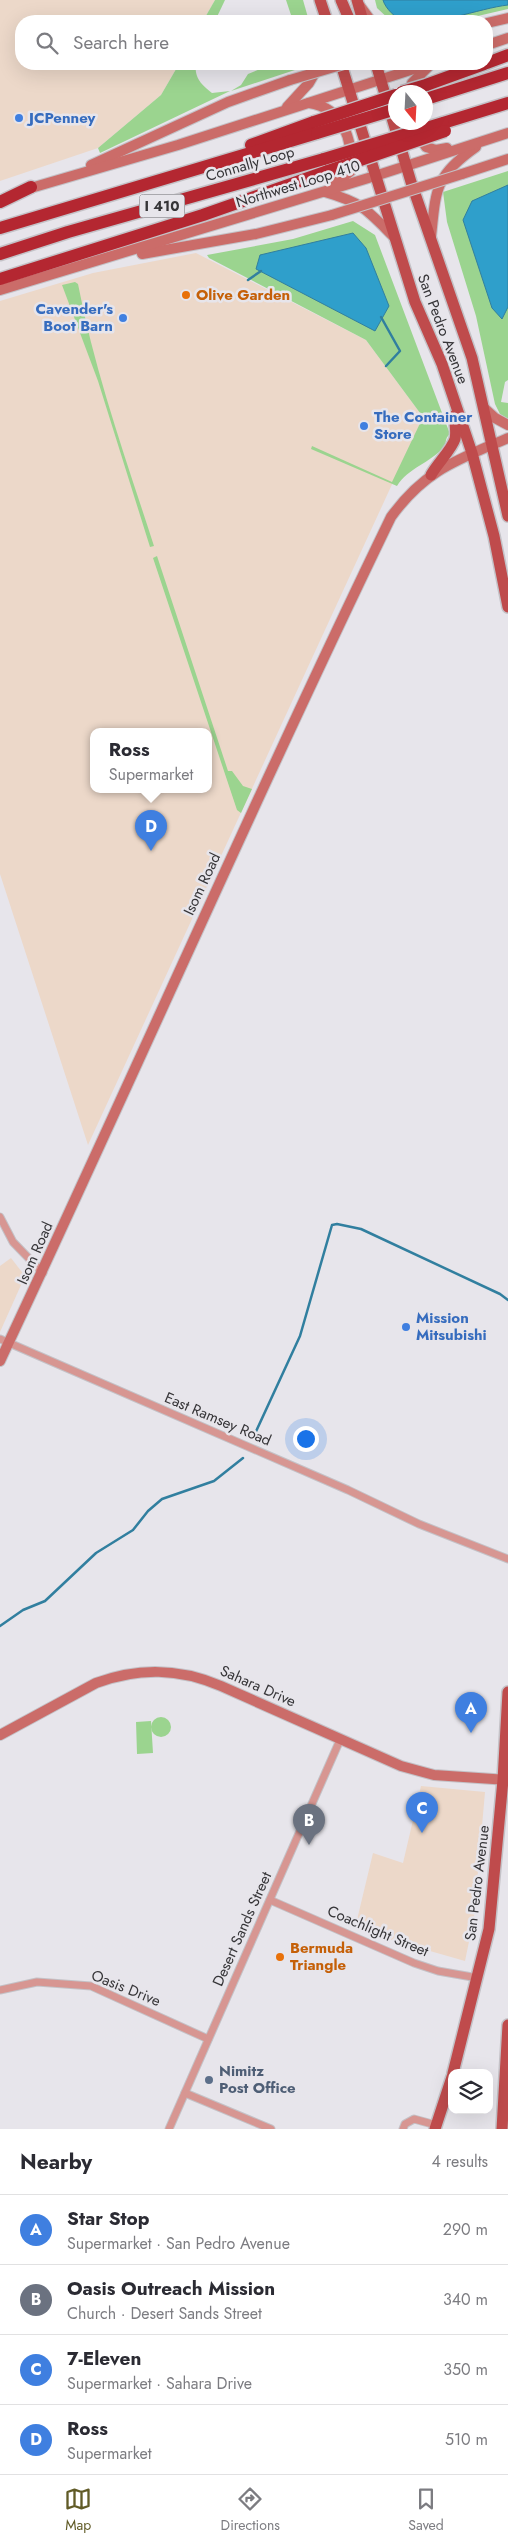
<!DOCTYPE html>
<html lang="en">
<head>
<meta charset="utf-8">
<style>
  :root { --surface:#fff; --page:#f7f7f7; --text:#2b2b33; --muted:#7c7c81; --line:#e1e1e2; --accent:#615b27 }
  body { margin:0; font-family:Jost,sans-serif; background:var(--page); color:var(--text) }
  .controls { position:absolute; right:15px; bottom:15px; display:grid; overflow:hidden; border-radius:10px; box-shadow:0 5px 20px #0002 }
  .controls button { width:45px; height:45px; display:grid; place-items:center; padding:0; border:0; border-bottom:1px solid var(--line); background:var(--surface); color:var(--text); font:25px sans-serif }
  .compass { position:absolute; left:388px; top:85px; width:45px; height:45px; border-radius:50%; background:var(--surface); box-shadow:0 5px 20px #0002; rotate:162deg }
  .you { position:absolute; left:305px; top:1438px; width:18px; height:18px; margin:-12px; border:4px solid #fff; border-radius:50%; background:#1a73e8; box-shadow:0 0 0 8px #1a73e833 }
  .badge { display:grid; place-items:center; width:32px; height:32px; border-radius:50%; background:var(--accent); color:#fff; font-size:16px; font-weight:700 }
  .pin { position:absolute; translate:-50% -41px; filter:drop-shadow(0 1px 2px #0008) }
  .pin::after { content:''; position:absolute; top:26px; width:18px; height:15px; background:inherit; clip-path:polygon(0 0,100% 0,50% 100%) }
  .popup { position:absolute; left:90px; top:728px; width:122px; height:65px; box-sizing:border-box; display:grid; place-content:center; border-radius:10px; background:var(--surface); filter:drop-shadow(0 1px 4px #0005); font-size:16px; white-space:nowrap; color:var(--muted) }
  .popup b { font-size:19px; color:var(--text) }
  .popup::after { content:''; position:absolute; left:50%; top:100%; margin-left:-10px; border:10px solid transparent; border-top-color:var(--surface) }
  .list { margin:0; padding:0; list-style:none }
  h2 { display:flex; justify-content:space-between; align-items:center; height:65px; margin:0; padding:0 20px; font-size:21px }
  h2 small { font-size:16px; font-weight:400; color:var(--muted) }
  .list li { display:grid; grid-template-columns:32px 1fr auto; gap:15px; align-items:center; box-sizing:border-box; height:70px; padding:0 20px; border-top:1px solid var(--line) }
  .list b { display:block; font-size:19px; white-space:nowrap }
  .list p { margin:0; font-size:16px; white-space:nowrap; color:var(--muted) }
  .list em { font-size:16px; font-style:normal; color:var(--muted) }
  .icon { flex:none; width:28px; height:28px; fill:none; stroke:currentColor; stroke-width:2; stroke-linecap:round; stroke-linejoin:round }
  .map { position:relative; flex:none; width:508px; height:2129px; overflow:hidden }
  .search { position:absolute; background:var(--surface); box-shadow:0 5px 20px #0002; left:15px; right:15px; top:15px; height:55px; display:flex; align-items:center; gap:12px; box-sizing:border-box; padding:0 18px; border-radius:20px; color:var(--muted); font-size:19px }
  .sheet { height:345px; background:var(--surface) }
  nav { display:flex; justify-content:space-around; align-items:center; box-sizing:border-box; height:70px; border-top:1px solid var(--line); background:var(--surface); font-size:14px; color:var(--muted) }
  nav a { display:grid; justify-items:center; gap:2px }
  nav .on { color:var(--accent) }
  .map>svg:first-child { display:block }
</style>
</head>
<body>
<div class="map">
<svg width="508" height="2129" viewBox="0 0 508 2129">
  <rect width="100%" height="100%" fill="#e7e5eb"/>
  <g fill="#ecd8c9" fill-rule="evenodd">
    <path d="M0,0H215L203,21H21V64H179L161,95L98,148L0,181Z"/>
    <path d="M196,253L366,340L423,417L88,1145L0,874V301L93,273ZM94,732H208V790H94Z"/>
    <path d="M11,1258L25,1276L0,1332V1266Z"/>
    <path d="M421,1786L485,1792L474,1917L465,1961L388,1939L356,1924L373,1853L403,1863Z"/>
  </g>
  <g fill="#9bd48f">
    <path d="M215,0H225L215,21H203Z"/>
    <path d="M286,0H303L309,21H293Z"/>
    <path d="M375,0H508V9L456,21H391L377,8Z"/>
    <path d="M179,64H196C194,78 202,85 212,93L230,91L100,153L98,148L161,95Z"/>
    <path d="M272,64H313L231,91L241,85L248,74Z"/>
    <path d="M508,171V380L505,382L501,402L508,403V419L500,414L495,404L476,316L447,222L443,192Z"/>
    <path d="M353,221L375,235L450,434C444,439 447,443 444,447C430,463 408,468 397,486L311,449L312,446L392,482L423,417L366,340L209,258L207,255L293,239Z"/>
    <path d="M75,282L78,284C95,373 126,459 154,546L150,547L98,381L62,285Z"/>
    <path d="M157,556L228,771H232L243,786L252,789L241,813L237,810L153,558Z"/>
    <circle cx="161" cy="1727" r="10"/>
    <path d="M151,1721L153,1753L137,1754L136,1722Z"/>
  </g>
  <g fill="#2f9fcb" stroke="#317f9f">
    <path d="M383,0H508V5C480,8 430,28 404,21C396,19 385,8 383,0Z"/>
    <path d="M508,185V307L502,319L492,308L463,220L472,201Z"/>
    <path d="M353,233L366,248L389,306L375,331L256,269L260,255Z"/>
  </g>
  <g fill="none" stroke-linecap="round" stroke-linejoin="round">
    <g stroke="#317f9f" stroke-width="2.5">
      <path d="M248,280L261,271"/>
      <path d="M381,317L400,351L386,366"/>
      <path d="M253,1438L300,1336L332,1225L337,1224L361,1229L500,1294L508,1300"/>
      <path d="M0,1626L23,1610L45,1601L96,1553L133,1530L148,1511L162,1499L214,1481L243,1458"/>
    </g>
    <defs>
      <g id="street">
        <path d="M0,1217L13,1242L43,1273"/>
        <path d="M0,1339L348,1490L419,1524L508,1559"/>
        <path d="M270,1900L414,1963L438,1971L478,1978"/>
        <path d="M0,1990L37,1982L91,1986L208,2039"/>
        <path d="M185,2093L271,2129"/>
        <path d="M169,2129L340,1740"/>
        <path d="M403,2129L405,2124L414,2119L436,2125"/>
      </g>
      <g id="secondary">
        <path d="M360,6L371,21"/>
        <path d="M487,23L508,18"/>
        <path d="M487,45L508,38"/>
        <path d="M410,92L412,83L431,64"/>
        <path d="M309,103C343,108 353,139 351,171L333,185"/>
        <path d="M287,107L309,83L320,64"/>
        <path d="M415,122L419,137L426,147L436,150L447,148"/>
        <path d="M91,165L228,102L290,80"/>
        <path d="M462,174L508,159"/>
        <path d="M24,190L178,145L429,64"/>
        <path d="M325,192C363,203 367,210 394,237"/>
        <path d="M431,237C436,188 435,176 476,147"/>
        <path d="M142,254L256,234L332,215"/>
        <path d="M0,290L375,176L508,133"/>
        <path d="M484,408L495,418L508,425"/>
        <path d="M0,1361C132,1080 256,796 391,517C425,470 457,460 508,438"/>
        <path d="M0,1735L96,1683C139,1667 179,1668 221,1686L401,1766L434,1775L508,1780"/>
      </g>
      <g id="primary">
        <path d="M320,0L327,21"/>
        <path d="M341,0L350,21"/>
        <path d="M357,0L363,21"/>
        <path d="M341,64L415,302L442,364L472,453L494,536L508,607"/>
        <path d="M376,64L411,182L472,358L508,516"/>
        <path d="M431,475C437,464 452,449 455,439C457,431 454,423 455,415"/>
        <path d="M453,2073L489,1929L503,1780L508,1692"/>
        <path d="M435,2129L452,2077"/>
        <path d="M502,2129L508,2025"/>
      </g>
      <g id="highway">
        <path d="M487,63L508,55"/>
        <path d="M426,85L484,64"/>
        <path d="M426,99L508,73"/>
        <path d="M443,123L508,103"/>
        <path d="M251,145L314,122"/>
        <path d="M0,202L31,187"/>
        <path d="M0,228L317,133"/>
        <path d="M0,254L68,232L324,159"/>
        <path d="M0,279L203,215L328,171"/>
      </g>
    </defs>
    <use href="#street" stroke="#c4c2c7" stroke-width="9"/>
    <use href="#secondary" stroke="#c4c2c7" stroke-width="12"/>
    <use href="#primary" stroke="#c4c2c7" stroke-width="14"/>
    <use href="#highway" stroke="#c4c2c7" stroke-width="15"/>
    <use href="#street" stroke="#d79692" stroke-width="7"/>
    <use href="#secondary" stroke="#cb6c69" stroke-width="10"/>
    <use href="#primary" stroke="#bf4b4c" stroke-width="11"/>
    <use href="#highway" stroke="#b42731" stroke-width="12"/>
    <defs>
      <g id="secondary-bridge">
        <path d="M290,80L344,64"/>
        <path d="M332,215L462,174"/>
      </g>
      <g id="highway-bridge">
        <path d="M402,92L426,85"/>
        <path d="M314,122L396,95"/>
        <path d="M317,133L396,109"/>
        <path d="M324,159L443,123"/>
        <path d="M328,171L445,131"/>
      </g>
    </defs>
    <use href="#secondary-bridge" stroke="#c4c2c7" stroke-width="12" stroke-linecap="butt"/>
    <use href="#highway-bridge" stroke="#c4c2c7" stroke-width="15" stroke-linecap="butt"/>
    <use href="#secondary-bridge" stroke="#cb6c69" stroke-width="10"/>
    <use href="#highway-bridge" stroke="#b42731" stroke-width="12"/>
  </g>
  <g fill="#3f7fe0" stroke="#e7e5eb" stroke-width="2">
    <circle cx="19" cy="118" r="5"/>
    <circle cx="123" cy="318" r="5"/>
    <circle cx="364" cy="426" r="5"/>
    <circle cx="406" cy="1327" r="5"/>
  </g>
  <g fill="#e8710a" stroke="#e7e5eb" stroke-width="2">
    <circle cx="186" cy="295" r="5"/>
    <circle cx="280" cy="1957" r="5"/>
  </g>
  <circle fill="#5c6f8a" stroke="#e7e5eb" stroke-width="2" cx="209" cy="2080" r="5"/>
  <g text-anchor="middle" stroke-width="5" stroke-linejoin="round" paint-order="stroke">
    <rect fill="#e7e5eb" stroke="#6b6a6e" stroke-width="1" x="139.5" y="194.5" width="45" height="23" rx="4"/>
    <g font-size="14" font-weight="bold" fill="#363538">
      <text x="162" y="211">I 410</text>
    </g>
    <g font-size="15" font-weight="bold" fill="#366cbe" stroke="#e7e5eb" text-anchor="start">
      <text x="29" y="123">JCPenney</text>
      <text x="113" y="314" text-anchor="end">Cavender's<tspan x="113" dy="17">Boot Barn</tspan></text>
      <text x="374" y="422">The Container<tspan x="374" dy="17">Store</tspan></text>
      <text x="416" y="1323">Mission<tspan x="416" dy="17">Mitsubishi</tspan></text>
    </g>
    <g font-size="15" fill="#363538" stroke="#e7e5eb">
      <text transform="translate(250 164) rotate(-16)" y="5">Connally Loop</text>
      <text transform="translate(298 184) rotate(-17)" y="5">Northwest Loop 410</text>
      <text transform="translate(443 329) rotate(69)" y="5">San Pedro Avenue</text>
      <text transform="translate(202 884) rotate(-65)" y="5">Isom Road</text>
      <text transform="translate(35 1253) rotate(-66)" y="5">Isom Road</text>
      <text transform="translate(218 1419) rotate(23)" y="5">East Ramsey Road</text>
      <text transform="translate(258 1686) rotate(24)" y="5">Sahara Drive</text>
      <text transform="translate(477 1883) rotate(-83)" y="5">San Pedro Avenue</text>
      <text transform="translate(242 1929) rotate(-66)" y="5">Desert Sands Street</text>
      <text transform="translate(378 1931) rotate(23)" y="5">Coachlight Street</text>
      <text transform="translate(126 1988) rotate(22)" y="5">Oasis Drive</text>
    </g>
    <g font-size="15" font-weight="bold" fill="#c56008" stroke="#e7e5eb" text-anchor="start">
      <text x="196" y="300">Olive Garden</text>
      <text x="290" y="1953">Bermuda<tspan x="290" dy="17">Triangle</tspan></text>
    </g>
    <g font-size="15" font-weight="bold" fill="#4e5e75" stroke="#e7e5eb" text-anchor="start">
      <text x="219" y="2076">Nimitz<tspan x="219" dy="17">Post Office</tspan></text>
    </g>
  </g>
</svg>
<div class="controls">
<button><svg class="icon" aria-label="layers" viewBox="0 0 24 24"><path d="M12 4l9 5-9 5-9-5zM3 14l9 5 9-5"/></svg></button>
</div>
<svg class="compass" viewBox="-18 -18 36 36"><path d="M0-13l5 13h-10z" fill="#e53935"/><path d="M0 13l5-13h-10z" fill="#7c7c81"/></svg>
<div class="you"></div>
<div class="pin badge" style="left:471px;top:1733px;background:#3f7fe0">A</div>
<div class="pin badge" style="left:309px;top:1845px;background:#6b7280">B</div>
<div class="pin badge" style="left:422px;top:1833px;background:#3f7fe0">C</div>
<div class="pin badge" style="left:151px;top:851px;background:#3f7fe0">D</div>
<div class="popup"><b>Ross</b>Supermarket</div>
<div class="search"><svg class="icon" aria-label="search" viewBox="0 0 24 24"><circle cx="10" cy="10" r="6"/><path d="M15 15l6 6"/></svg>Search here</div>
</div>
<section class="sheet">
<h2>Nearby<small>4 results</small></h2>
<ul class="list">
<li><span class="badge" style="background:#3f7fe0">A</span><div><b>Star Stop</b><p>Supermarket · San Pedro Avenue</p></div><em>290 m</em></li>
<li><span class="badge" style="background:#6b7280">B</span><div><b>Oasis Outreach Mission</b><p>Church · Desert Sands Street</p></div><em>340 m</em></li>
<li><span class="badge" style="background:#3f7fe0">C</span><div><b>7-Eleven</b><p>Supermarket · Sahara Drive</p></div><em>350 m</em></li>
<li><span class="badge" style="background:#3f7fe0">D</span><div><b>Ross</b><p>Supermarket</p></div><em>510 m</em></li>
</ul>
</section>
<nav>
<a class="on"><svg class="icon" aria-label="map" viewBox="0 0 24 24"><path d="M3 6l6-2 6 2 6-2v14l-6 2-6-2-6 2zM9 4v14M15 6v14"/></svg>Map</a>
<a><svg class="icon" aria-label="directions" viewBox="0 0 24 24"><path d="M12 3l9 9-9 9-9-9zM9 14v-3h6M13 9l2 2-2 2"/></svg>Directions</a>
<a><svg class="icon" aria-label="saved" viewBox="0 0 24 24"><path d="M7 4h10v16l-5-4-5 4z"/></svg>Saved</a>
</nav>
</body>
</html>
